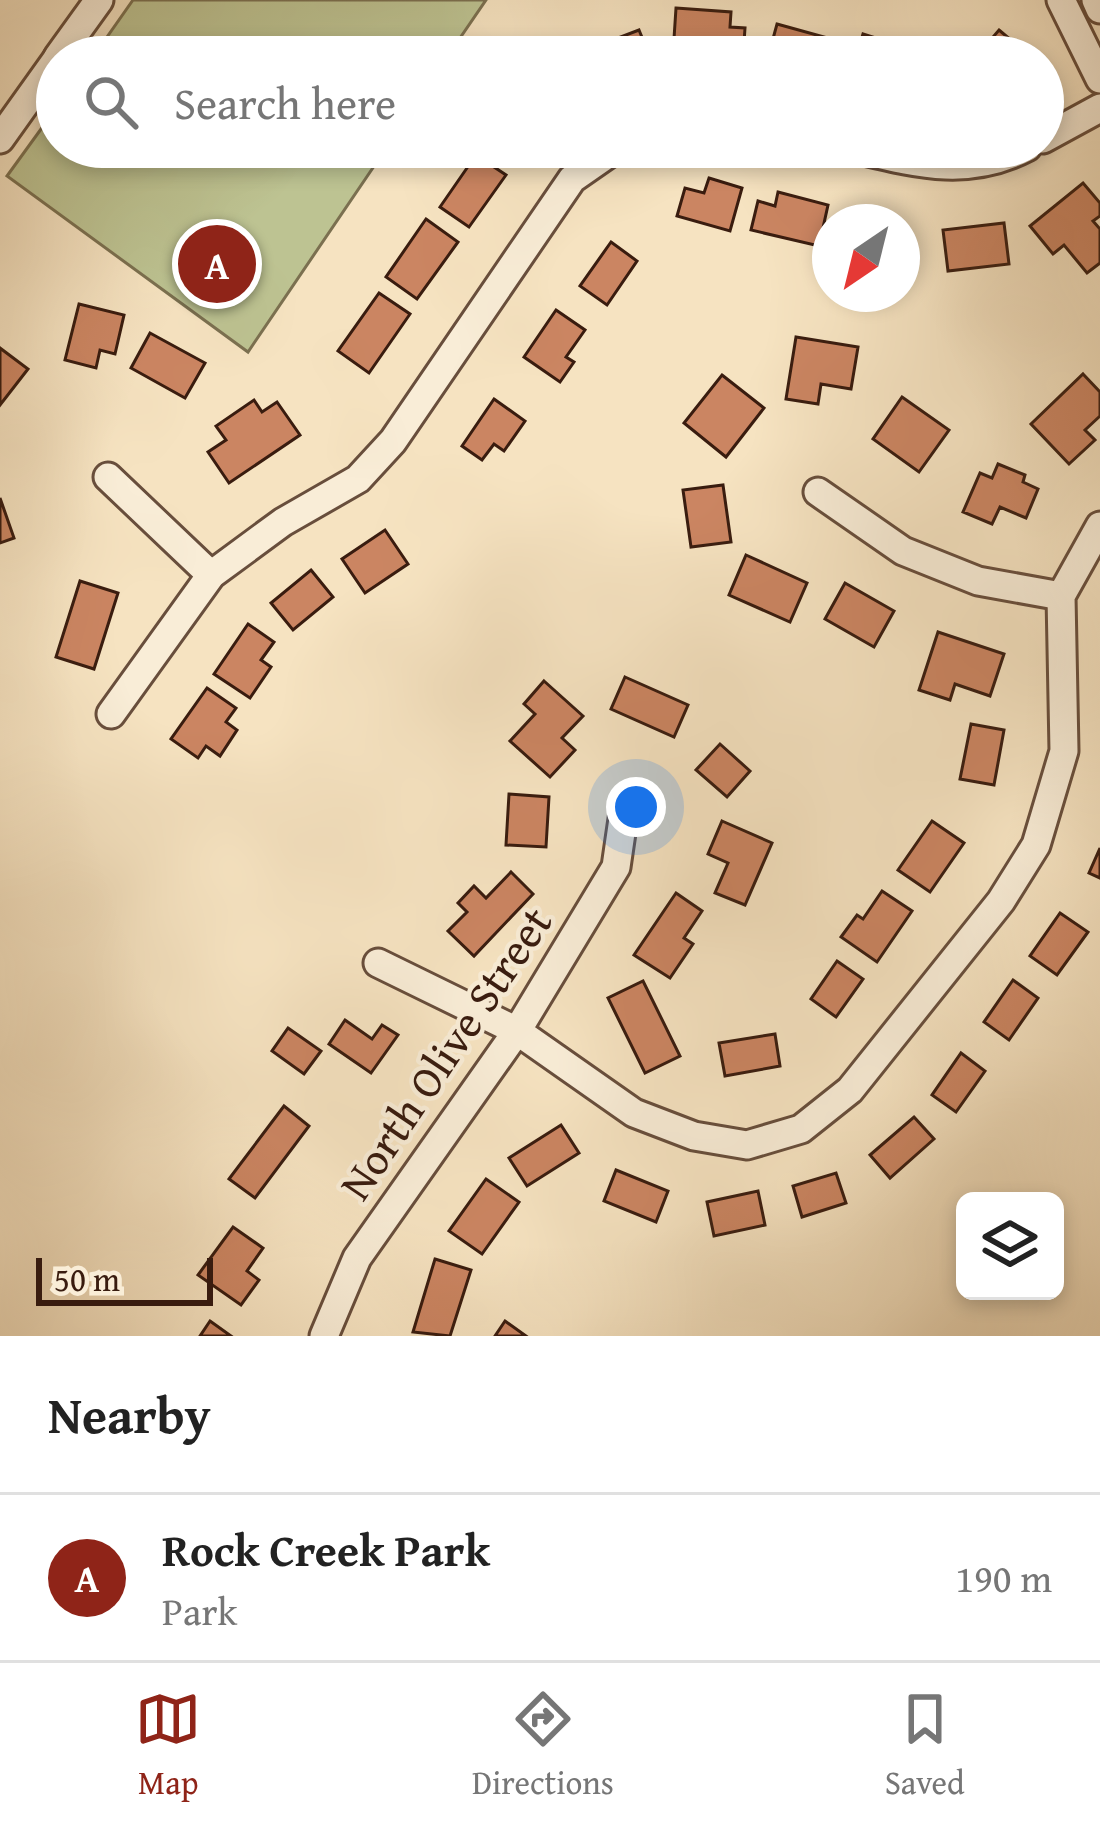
<!DOCTYPE html>
<html lang="en">
<head>
<meta charset="utf-8">
<style>
  :root { --surface:#fff; --page:#f2f2f2; --text:#222; --muted:#767676; --line:#e0e0e0; --accent:#8f2418 }
  body { margin:0; font-family:"Gentium Book Plus",serif; background:var(--page); color:var(--text) }
  .controls { position:absolute; right:36px; bottom:36px; display:grid; overflow:hidden; border-radius:18px; box-shadow:0 6px 18px #0003 }
  .controls button { width:108px; height:108px; display:grid; place-items:center; padding:0; border:0; border-bottom:3px solid var(--line); background:var(--surface); color:var(--text); font:60px sans-serif }
  .compass { position:absolute; left:812px; top:204px; width:108px; height:108px; border-radius:50%; background:var(--surface); box-shadow:0 6px 18px #0003; rotate:215deg }
  .scale { position:absolute; left:36px; bottom:30px; width:177px; box-sizing:border-box; padding-left:12px; border:6px solid #391c0f; border-top:0; font-size:33px; line-height:42px; white-space:nowrap; color:#391c0f; -webkit-text-stroke:9px #f9edd7; paint-order:stroke }
  .you { position:absolute; left:636px; top:807px; width:42px; height:42px; margin:-30px; border:9px solid #fff; border-radius:50%; background:#1a73e8; box-shadow:0 0 0 18px #1a73e833 }
  .badge { display:grid; place-items:center; width:78px; height:78px; border-radius:50%; background:var(--accent); color:#fff; font-size:39px; font-weight:700 }
  .pin { position:absolute; translate:-50% -50%; border:6px solid #fff; box-shadow:0 3px 12px #0006 }
  .list { margin:0; padding:0; list-style:none }
  h2 { display:flex; justify-content:space-between; align-items:center; height:156px; margin:0; padding:0 48px; font-size:51px }
  h2 small { font-size:39px; font-weight:400; color:var(--muted) }
  .list li { display:grid; grid-template-columns:78px 1fr auto; gap:36px; align-items:center; box-sizing:border-box; height:168px; padding:0 48px; border-top:3px solid var(--line) }
  .list b { display:block; font-size:45px; white-space:nowrap }
  .list p { margin:0; font-size:39px; white-space:nowrap; color:var(--muted) }
  .list em { font-size:39px; font-style:normal; color:var(--muted) }
  .icon { flex:none; width:66px; height:66px; fill:none; stroke:currentColor; stroke-width:2; stroke-linecap:round; stroke-linejoin:round }
  .map { position:relative; flex:none; width:1100px; height:1336px; overflow:hidden }
  .search { position:absolute; background:var(--surface); box-shadow:0 6px 18px #0003; left:36px; right:36px; top:36px; height:132px; display:flex; align-items:center; gap:30px; box-sizing:border-box; padding:0 42px; border-radius:66px; color:var(--muted); font-size:45px }
  .sheet { height:324px; background:var(--surface) }
  nav { display:flex; justify-content:space-around; align-items:center; box-sizing:border-box; height:168px; border-top:3px solid var(--line); background:var(--surface); font-size:33px; color:var(--muted) }
  nav a { display:grid; justify-items:center; gap:6px }
  nav .on { color:var(--accent) }
  .map>svg:first-child { display:block }
</style>
</head>
<body>
<div class="map">
<svg width="1100" height="1336" viewBox="0 0 1100 1336">
  <rect width="100%" height="100%" fill="#f6e3c1"/>
  <filter id="stains"><feTurbulence type="fractalNoise" baseFrequency=".00167" numOctaves="4"/><feColorMatrix values="0 0 0 0 .2 0 0 0 0 .09 0 0 0 0 .02 0 0 0 .5 -.17"/></filter>
  <radialGradient id="worn" r=".72"><stop offset=".6" stop-color="#630" stop-opacity="0"/><stop offset="1" stop-color="#630" stop-opacity=".3"/></radialGradient>
  <g fill="#bdc392" stroke="#7b7050" stroke-width="3">
    <path d="M133,0H486L447,57H93Z"/>
    <path d="M57,107V147H387L248,352L7,176Z"/>
  </g>
  <g fill="#cb8562" stroke="#391c0f" stroke-width="3">
    <path d="M676,8L731,12L730,27L745,28L743,57L673,54Z"/>
    <path d="M777,24L835,40L830,57H768Z"/>
    <path d="M639,30L650,57H583L581,52Z"/>
    <path d="M999,30L1031,57H976Z"/>
    <path d="M863,34L920,52L918,57H856Z"/>
    <path d="M476,155L506,175L469,227L440,207Z"/>
    <path d="M709,178L742,188L730,231L677,216L685,188L704,193Z"/>
    <path d="M1083,183L1100,203V216L1093,221L1100,229V263L1087,273L1064,245L1053,254L1030,226Z"/>
    <path d="M778,192L828,205L819,246L751,230L758,201L775,206Z"/>
    <path d="M853,210L897,222H850Z"/>
    <path d="M426,219L458,242L417,299L386,277Z"/>
    <path d="M1004,223L1009,264L948,271L943,230Z"/>
    <path d="M902,240L911,242L902,275Z"/>
    <path d="M611,242L637,261L607,305L580,286Z"/>
    <path d="M379,293L410,314L369,373L338,351Z"/>
    <path d="M79,304L124,315L115,354L100,350L96,368L65,360Z"/>
    <path d="M556,310L585,330L566,357L574,362L560,382L524,357Z"/>
    <path d="M150,333L205,363L185,398L131,368Z"/>
    <path d="M796,337L858,347L851,389L821,384L818,404L786,399Z"/>
    <path d="M0,348L28,369L0,405Z"/>
    <path d="M1083,374L1100,392V416L1085,430L1095,440L1069,464L1031,424Z"/>
    <path d="M722,375L764,408L726,457L684,423Z"/>
    <path d="M902,397L949,430L919,472L873,439Z"/>
    <path d="M494,399L525,421L504,451L494,444L482,460L462,446Z"/>
    <path d="M254,400L262,412L277,402L300,435L229,483L208,452L226,440L216,426Z"/>
    <path d="M998,464L1025,475L1023,482L1038,489L1026,518L1000,507L992,524L963,512L980,473L992,478Z"/>
    <path d="M723,485L731,542L691,547L683,490Z"/>
    <path d="M0,498L14,538L0,543Z"/>
    <path d="M385,530L408,564L365,593L342,559Z"/>
    <path d="M746,555L807,583L790,622L729,595Z"/>
    <path d="M311,570L333,597L293,630L271,603Z"/>
    <path d="M80,581L118,593L94,669L56,657Z"/>
    <path d="M845,583L894,611L874,647L825,619Z"/>
    <path d="M248,624L274,642L261,660L271,667L250,698L214,674Z"/>
    <path d="M938,632L1004,654L990,696L955,684L950,700L919,690Z"/>
    <path d="M625,677L688,705L674,737L611,709Z"/>
    <path d="M544,681L583,716L562,738L575,750L550,777L510,741L535,714L524,704Z"/>
    <path d="M207,688L236,708L226,722L237,730L220,756L206,746L198,758L171,739Z"/>
    <path d="M971,724L1004,730L994,785L960,779Z"/>
    <path d="M720,744L750,771L727,797L696,770Z"/>
    <path d="M509,794L549,797L546,847L506,845Z"/>
    <path d="M722,821L772,843L745,905L715,893L728,863L708,854Z"/>
    <path d="M932,821L964,843L930,892L898,870Z"/>
    <path d="M1100,848V878L1089,873Z"/>
    <path d="M511,872L533,894L474,956L448,931L467,912L458,903L474,886L486,898Z"/>
    <path d="M882,891L912,911L877,962L841,937L857,915L863,919Z"/>
    <path d="M676,893L702,911L684,938L693,944L670,978L634,955Z"/>
    <path d="M1060,913L1088,932L1057,975L1030,956Z"/>
    <path d="M837,961L863,979L836,1017L811,999Z"/>
    <path d="M1013,980L1038,998L1009,1040L984,1022Z"/>
    <path d="M643,981L680,1056L645,1073L608,998Z"/>
    <path d="M345,1020L372,1039L382,1025L398,1035L371,1073L329,1044Z"/>
    <path d="M288,1028L321,1051L304,1074L272,1051Z"/>
    <path d="M775,1034L780,1066L725,1076L719,1043Z"/>
    <path d="M961,1053L985,1071L956,1112L932,1095Z"/>
    <path d="M284,1106L309,1126L255,1198L229,1179Z"/>
    <path d="M914,1117L934,1139L890,1178L870,1155Z"/>
    <path d="M561,1125L579,1153L527,1186L509,1158Z"/>
    <path d="M616,1170L668,1191L656,1222L604,1201Z"/>
    <path d="M836,1173L846,1203L802,1217L793,1186Z"/>
    <path d="M486,1179L519,1202L482,1254L449,1231Z"/>
    <path d="M758,1191L765,1225L714,1236L707,1202Z"/>
    <path d="M233,1227L263,1248L247,1271L259,1280L241,1305L198,1275Z"/>
    <path d="M435,1259L471,1270L450,1336L413,1332Z"/>
    <path d="M210,1321L231,1336H200Z"/>
    <path d="M505,1321L526,1336H495Z"/>
  </g>
  <g fill="none" stroke-linecap="round" stroke-linejoin="round">
    <defs>
      <g id="street">
        <path d="M1061,0L1100,79"/>
        <path d="M1096,0L1100,9"/>
        <path d="M58,57L99,0"/>
        <path d="M0,139L57,59"/>
        <path d="M1043,139L1100,108"/>
        <path d="M848,147C912,162 966,179 1027,147"/>
        <path d="M108,477L211,575"/>
        <path d="M818,492L903,551L978,581L1061,596"/>
        <path d="M111,714L211,575L283,522L358,479L393,441L572,179L618,147"/>
        <path d="M378,963L517,1031L634,1113L694,1136L747,1145L801,1129L850,1090L1001,901L1036,845L1064,751L1061,596L1100,526"/>
        <path d="M324,1336L357,1258L517,1031L616,867L624,812"/>
      </g>
    </defs>
    <use href="#street" stroke="#684e3c" stroke-width="33"/>
    <use href="#street" stroke="#f9edd7" stroke-width="27"/>
  </g>
  <g text-anchor="middle" stroke-width="9" stroke-linejoin="round" paint-order="stroke">
    <g font-size="45" fill="#391c0f" stroke="#f9edd7">
      <text transform="translate(445 1053) rotate(-56)" y="16">North Olive Street</text>
    </g>
  </g>
  <rect width="100%" height="100%" filter="url(#stains)"/>
  <rect width="100%" height="100%" fill="url(#worn)"/>
</svg>
<div class="controls">
<button><svg class="icon" aria-label="layers" viewBox="0 0 24 24"><path d="M12 4l9 5-9 5-9-5zM3 14l9 5 9-5"/></svg></button>
</div>
<svg class="compass" viewBox="-18 -18 36 36"><path d="M0-13l5 13h-10z" fill="#e53935"/><path d="M0 13l5-13h-10z" fill="#767676"/></svg>
<div class="scale">50 m</div>
<div class="you"></div>
<div class="pin badge" style="left:217px;top:264px">A</div>
<div class="search"><svg class="icon" aria-label="search" viewBox="0 0 24 24"><circle cx="10" cy="10" r="6"/><path d="M15 15l6 6"/></svg>Search here</div>
</div>
<section class="sheet">
<h2>Nearby<small></small></h2>
<ul class="list">
<li><span class="badge">A</span><div><b>Rock Creek Park</b><p>Park</p></div><em>190 m</em></li>
</ul>
</section>
<nav>
<a class="on"><svg class="icon" aria-label="map" viewBox="0 0 24 24"><path d="M3 6l6-2 6 2 6-2v14l-6 2-6-2-6 2zM9 4v14M15 6v14"/></svg>Map</a>
<a><svg class="icon" aria-label="directions" viewBox="0 0 24 24"><path d="M12 3l9 9-9 9-9-9zM9 14v-3h6M13 9l2 2-2 2"/></svg>Directions</a>
<a><svg class="icon" aria-label="saved" viewBox="0 0 24 24"><path d="M7 4h10v16l-5-4-5 4z"/></svg>Saved</a>
</nav>
</body>
</html>
